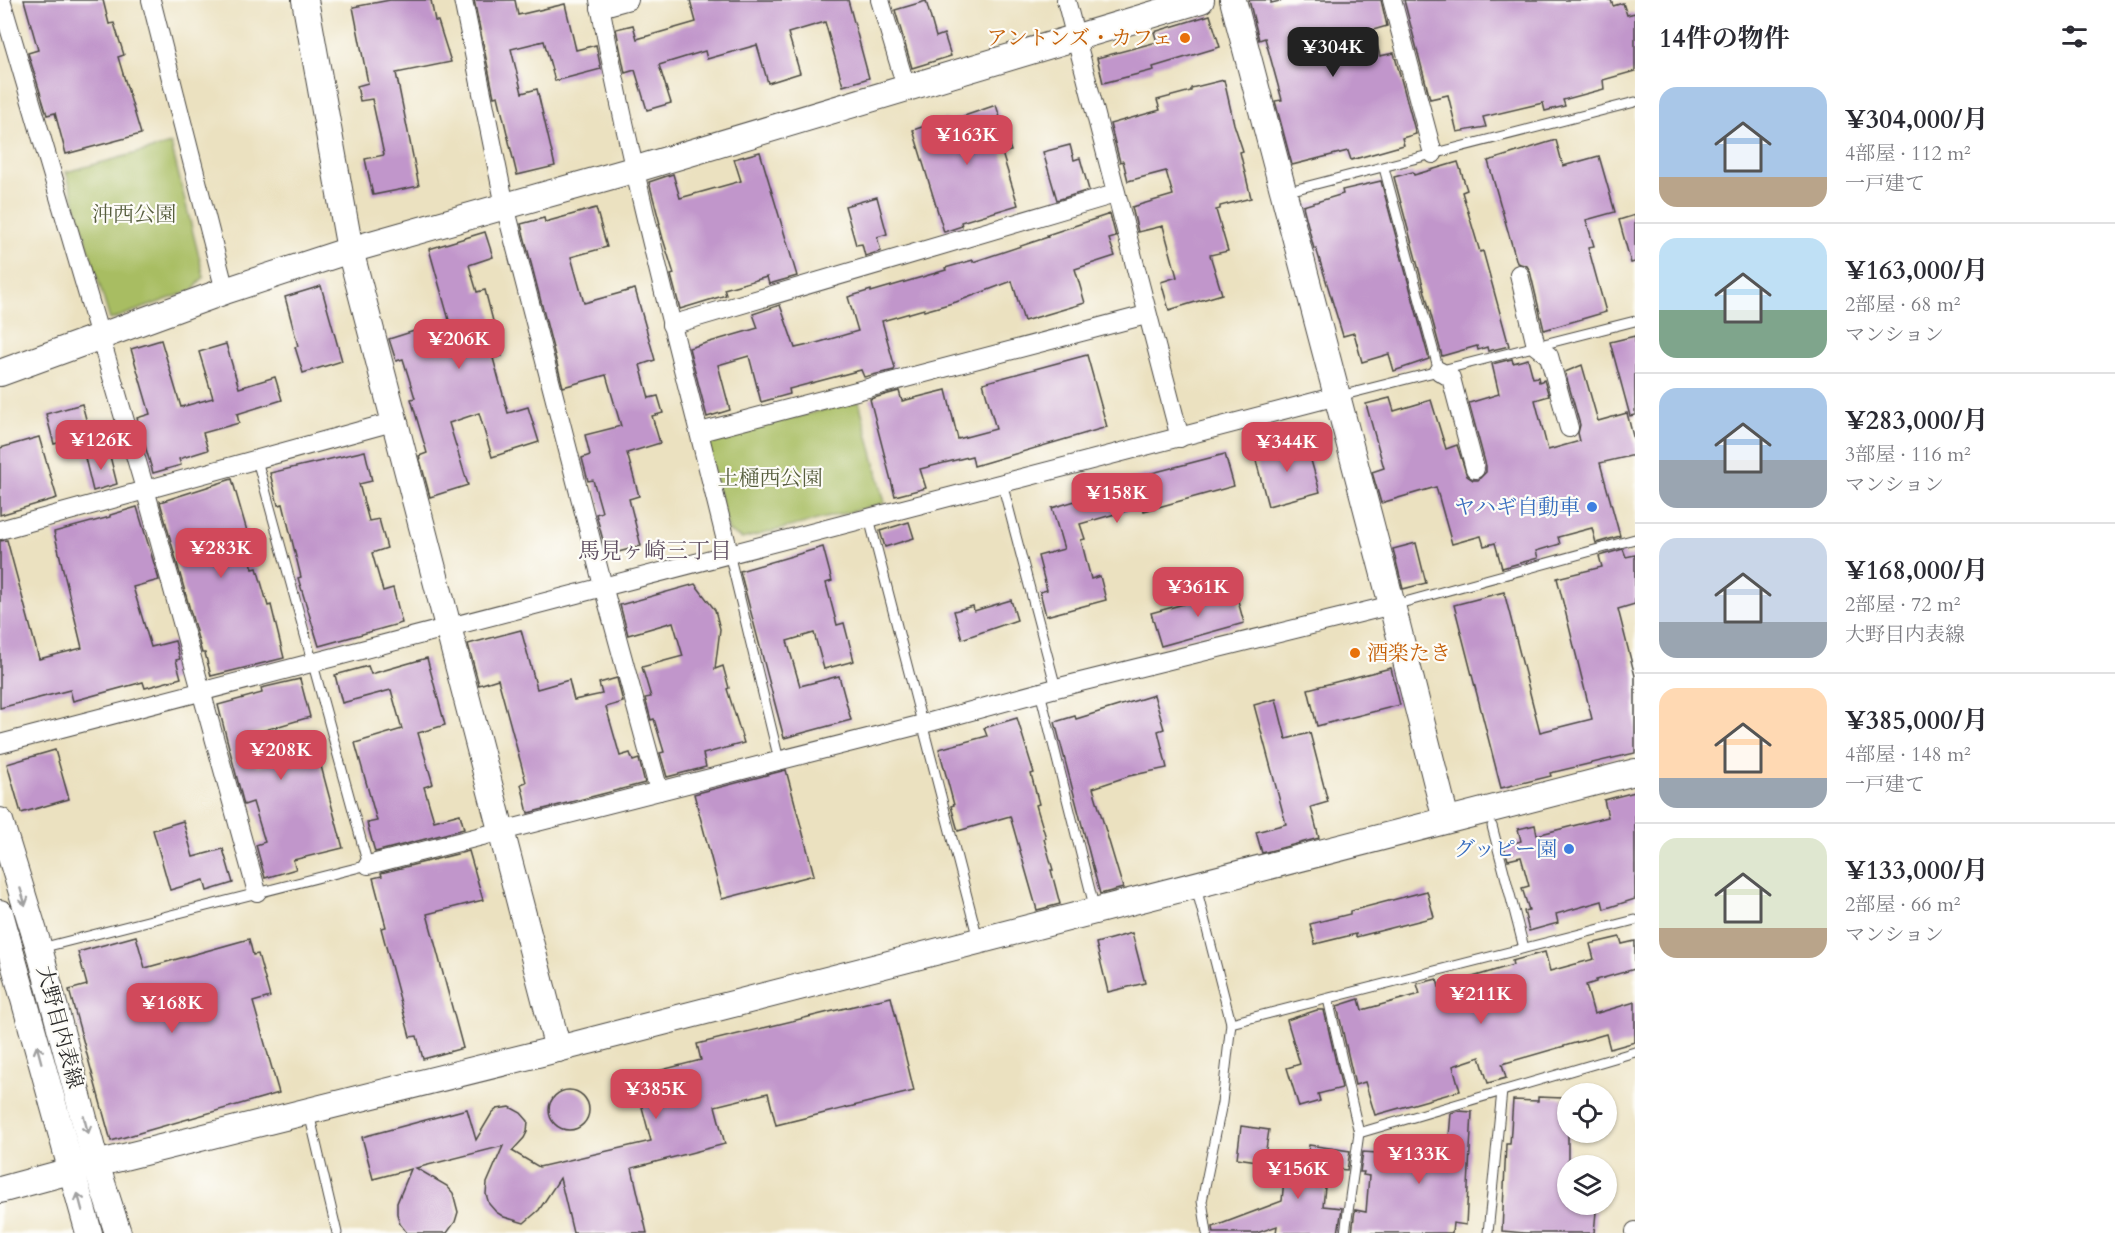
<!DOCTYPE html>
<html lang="ja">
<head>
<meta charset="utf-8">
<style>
	:root { --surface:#fff; --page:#f2f2f3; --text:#2b2b33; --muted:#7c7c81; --line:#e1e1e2; --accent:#d1495b }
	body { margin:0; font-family:Cardo,"Noto Serif JP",serif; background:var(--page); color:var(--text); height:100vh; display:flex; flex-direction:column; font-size:22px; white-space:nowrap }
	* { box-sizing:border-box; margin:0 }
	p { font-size:20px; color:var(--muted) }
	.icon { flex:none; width:33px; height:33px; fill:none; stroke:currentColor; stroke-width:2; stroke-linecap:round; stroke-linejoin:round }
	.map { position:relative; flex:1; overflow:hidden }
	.side { display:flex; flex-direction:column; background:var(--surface); width:480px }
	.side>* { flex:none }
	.tools { position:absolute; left:1557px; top:1083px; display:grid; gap:12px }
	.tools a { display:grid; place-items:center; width:60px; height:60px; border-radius:50%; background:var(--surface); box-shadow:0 2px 4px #0004; font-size:30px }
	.price { position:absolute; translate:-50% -51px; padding:0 14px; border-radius:12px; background:var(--accent); color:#fff; font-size:20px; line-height:39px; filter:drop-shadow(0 2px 3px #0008) }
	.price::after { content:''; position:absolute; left:50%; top:36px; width:18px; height:14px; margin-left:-9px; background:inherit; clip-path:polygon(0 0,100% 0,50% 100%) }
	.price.active { background:#222; color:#fff }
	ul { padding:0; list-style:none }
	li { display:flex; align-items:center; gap:18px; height:150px; padding:0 24px }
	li+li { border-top:2px solid var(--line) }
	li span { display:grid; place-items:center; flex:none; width:168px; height:120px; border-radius:18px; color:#555 }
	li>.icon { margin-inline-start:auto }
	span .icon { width:72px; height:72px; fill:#fffc; stroke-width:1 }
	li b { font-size:26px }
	h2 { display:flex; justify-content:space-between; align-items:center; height:72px; padding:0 24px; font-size:26px }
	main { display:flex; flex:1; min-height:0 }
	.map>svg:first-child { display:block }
	.green { fill:#a8bd62; stroke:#6a7446; stroke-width:1.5 }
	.building { fill:#c196cb }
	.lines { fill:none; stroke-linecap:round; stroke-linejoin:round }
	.lane-casing { stroke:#484641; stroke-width:11 }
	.street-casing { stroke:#484641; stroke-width:20 }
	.secondary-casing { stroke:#484641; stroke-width:28 }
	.lane { stroke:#fff; stroke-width:9 }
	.street { stroke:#fff; stroke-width:18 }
	.secondary { stroke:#fff; stroke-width:26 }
	.oneway { stroke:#a0a0a0 }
	.food-dot { fill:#e8710a; stroke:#fdfcf7; stroke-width:2 }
	.shop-dot { fill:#3f7fe0; stroke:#fdfcf7; stroke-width:2 }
	.labels { text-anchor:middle; stroke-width:4.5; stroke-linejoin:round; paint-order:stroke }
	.food-label { font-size:21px; fill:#c56008; stroke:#fdfcf7; text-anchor:end }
	.park-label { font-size:21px; fill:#575e3e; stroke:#fdfcf7 }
	.shop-label { font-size:21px; fill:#366cbe; stroke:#fdfcf7; text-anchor:end }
	.street-label { font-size:21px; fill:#2b2b2b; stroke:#fdfcf7 }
	.neighbourhood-label { font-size:22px; fill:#605063; stroke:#fdfcf7 }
</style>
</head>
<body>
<main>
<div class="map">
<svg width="1635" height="1233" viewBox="0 0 1635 1233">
	<rect width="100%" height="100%" fill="#fdfcf7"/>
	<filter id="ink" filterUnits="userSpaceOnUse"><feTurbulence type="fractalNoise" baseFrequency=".0167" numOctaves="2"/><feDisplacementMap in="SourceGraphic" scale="12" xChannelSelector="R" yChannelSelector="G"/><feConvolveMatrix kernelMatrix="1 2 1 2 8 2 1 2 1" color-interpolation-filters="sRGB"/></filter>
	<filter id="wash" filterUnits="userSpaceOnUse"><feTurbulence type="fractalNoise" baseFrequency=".008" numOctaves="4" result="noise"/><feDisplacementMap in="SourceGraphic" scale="24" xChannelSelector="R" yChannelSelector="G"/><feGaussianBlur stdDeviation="1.35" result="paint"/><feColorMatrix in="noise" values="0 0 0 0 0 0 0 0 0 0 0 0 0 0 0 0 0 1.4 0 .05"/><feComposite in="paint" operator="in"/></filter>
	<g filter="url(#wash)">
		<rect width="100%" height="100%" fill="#ebe1c0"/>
		<g class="green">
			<polygon points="171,144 204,277 193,290 110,320 66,172"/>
			<polygon points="859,401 885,503 742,539 729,532 705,440"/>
		</g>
		<g id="blocks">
			<g class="building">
				<polygon points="24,0 103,0 109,24 114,23 124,55 118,57 141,134 66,154 55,113 47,115 28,53 38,50"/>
				<polygon points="390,0 431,0 435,21 438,21 451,62 396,73 419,186 373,195 365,159 384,155 372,99 360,101 357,86 368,83 353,7"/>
				<polygon points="474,0 515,0 518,15 565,4 576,50 596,45 601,69 555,81 544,41 511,49 522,93 537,89 555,166 517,175 498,96 494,97"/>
				<polygon points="690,0 848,0 869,78 843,86 825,22 788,33 800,73 768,83 757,45 707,59 705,51 659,65 671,103 647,110 635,70 625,73 616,29 633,25 637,39 696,22"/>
				<polygon points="1249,0 1271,0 1271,3 1284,0 1381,0 1387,26 1373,30 1380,56 1394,53 1416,134 1402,138 1404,145 1351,160 1348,151 1292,165 1275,101 1282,100 1265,38 1259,40"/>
				<polygon points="1404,0 1611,0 1613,6 1623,3 1627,15 1635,13 1635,71 1603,80 1604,89 1563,100 1565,106 1545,111 1543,103 1483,117 1486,127 1457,132 1448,95 1430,99"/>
				<polygon points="926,1 936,37 944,34 951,56 912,68 895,10"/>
				<polygon points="1210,15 1220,47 1153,67 1154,70 1103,83 1097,58 1157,42 1154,32"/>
				<polygon points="1224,80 1234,124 1243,151 1240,152 1251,198 1220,206 1220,209 1216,210 1228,251 1210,255 1222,294 1169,310 1161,282 1177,277 1163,226 1138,232 1132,207 1173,195 1166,171 1128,181 1123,161 1120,162 1110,124 1160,110 1157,100 1191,91 1191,88"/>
				<polygon points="996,105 1011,151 1002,153 1018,205 961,222 962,226 944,232 913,130 946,119 947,122"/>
				<polygon points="1556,140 1563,166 1599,156 1615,212 1586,220 1594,246 1588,247 1606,312 1544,330 1530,271 1527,266 1517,263 1488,161"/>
				<polygon points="1070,145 1074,160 1080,158 1089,190 1057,200 1043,152"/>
				<polygon points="760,152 797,276 769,284 767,277 724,289 726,295 680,309 671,275 674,274 663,239 659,224 660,224 649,182 673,174 680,198 741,181 734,159"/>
				<polygon points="1458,162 1467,190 1462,192 1480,252 1483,251 1509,346 1488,351 1487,347 1478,350 1477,346 1442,356 1394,177 1413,172 1414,175"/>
				<polygon points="1381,181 1429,359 1394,371 1389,354 1362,362 1354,333 1343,336 1316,248 1314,249 1303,206 1343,194 1342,190"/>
				<polygon points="877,197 887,234 877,237 881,251 865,256 862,244 856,245 845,206"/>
				<polygon points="596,208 607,247 571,257 584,303 635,289 655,360 640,365 649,398 658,396 663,413 652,416 660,443 627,453 639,496 629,499 641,546 607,555 596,514 602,512 593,480 588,481 582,458 590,455 585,435 621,426 606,375 563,387 521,224 544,218 545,222"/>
				<polygon points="1110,214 1116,237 1109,239 1115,256 1075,269 1085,303 1024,321 1012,281 956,302 924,311 924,309 882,321 895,368 894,370 864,377 861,370 789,389 790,394 761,402 749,356 718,365 730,410 707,417 689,348 758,328 753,314 780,305 795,348 813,344 858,331 848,297 871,290 871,292 946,270 945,268 973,260 973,262 1048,237 1047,235"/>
				<polygon points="1635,215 1635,262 1631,263 1619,220"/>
				<polygon points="485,232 493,257 469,265 477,292 485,290 502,356 493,358 508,413 528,407 539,442 492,457 479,413 449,423 468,485 430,497 419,456 427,453 411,399 415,398 403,359 396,361 389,339 449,320 429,249"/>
				<polygon points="321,286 342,361 303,373 295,347 298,346 285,297"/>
				<polygon points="1635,336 1635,415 1630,416 1610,342"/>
				<polygon points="161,340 181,407 213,398 199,352 226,344 239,388 275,377 282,400 237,414 239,423 203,433 208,450 179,459 181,465 153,473 137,418 150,414 131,349"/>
				<polygon points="1087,355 1107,427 974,466 972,456 920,469 926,488 895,496 870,399 899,391 902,401 946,390 958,439 996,429 983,383"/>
				<polygon points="1512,359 1513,363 1528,359 1533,378 1538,377 1539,382 1544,380 1549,396 1535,400 1548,450 1580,441 1578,433 1580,425 1565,372 1582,365 1598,421 1627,413 1635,444 1635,455 1600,463 1620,536 1596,543 1592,528 1558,537 1560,544 1536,551 1538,558 1502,568 1495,543 1484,546 1481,536 1452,544 1436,487 1381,503 1372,472 1384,468 1366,404 1390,398 1394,411 1431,400 1446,449 1457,445 1467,476 1473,480 1478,480 1486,472 1486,466 1469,403 1499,394 1492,364"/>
				<polygon points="82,404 90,434 54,444 46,414"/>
				<polygon points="39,437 57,498 0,515 0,448"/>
				<polygon points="1305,439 1320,492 1268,506 1254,453"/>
				<polygon points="365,451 372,481 359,484 369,521 379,519 387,548 372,553 383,591 393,588 402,623 319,646 298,578 301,577 283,504 278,505 270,473"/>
				<polygon points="109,452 117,484 93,491 85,458"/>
				<polygon points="1225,454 1234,486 1144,511 1143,506 1080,524 1085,539 1081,540 1091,579 1100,576 1106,600 1046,616 1040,592 1047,590 1038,556 1064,549 1052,508 1085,498 1083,491"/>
				<polygon points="232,479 247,531 243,533 253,569 257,568 268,606 271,605 284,658 211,676 205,653 202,653 160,502"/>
				<polygon points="137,507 159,580 133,587 151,647 175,641 180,659 176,660 181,678 145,688 143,682 73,701 70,690 0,708 0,541 7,540 39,659 82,648 54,532 110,517 110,515"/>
				<polygon points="909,522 914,538 885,547 880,531"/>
				<polygon points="1416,543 1426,583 1403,589 1393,549"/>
				<polygon points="823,547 832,581 826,583 837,625 844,623 854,661 824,669 814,633 787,641 800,686 839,676 851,720 784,738 740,571"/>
				<polygon points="1623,549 1626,557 1635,555 1635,604 1618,609 1635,676 1635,753 1550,773 1551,776 1501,788 1454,605 1504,592 1540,732 1592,719 1557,578 1602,567 1599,556"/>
				<polygon points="695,584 715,610 720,629 715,669 723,666 729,688 727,689 744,743 703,754 706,767 667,777 660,753 664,752 654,719 651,720 645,698 651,697 642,667 683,656 673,622 628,635 620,605"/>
				<polygon points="1235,590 1244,623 1161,646 1151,613"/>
				<polygon points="1011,600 1017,620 962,639 954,611 973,606 974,611"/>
				<polygon points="521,630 537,689 569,680 574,700 602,694 599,683 617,678 623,702 606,707 620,756 630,753 633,761 639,759 645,783 528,813 521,784 526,782 498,679 479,685 468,644"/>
				<polygon points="427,658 445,725 418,733 433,784 424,787 434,821 460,814 464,829 375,852 367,823 377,821 355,743 402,729 391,690 342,703 335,675 368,666 371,674"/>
				<polygon points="1391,668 1400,705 1317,726 1308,689"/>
				<polygon points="300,679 310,717 248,735 257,767 317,751 343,848 293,860 296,869 265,878 256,845 265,842 253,802 244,805 218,705 262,693 261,688"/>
				<polygon points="1154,695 1164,729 1158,731 1167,768 1129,776 1093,788 1123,888 1100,894 1055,722 1075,716 1076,719"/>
				<polygon points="1276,699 1286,739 1310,733 1328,802 1311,807 1319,838 1262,853 1256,832 1286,824 1254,705"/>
				<polygon points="1017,718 1034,773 1031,774 1039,804 1036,805 1046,838 1044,839 1053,870 1051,870 1060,904 1037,910 1010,816 958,831 951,806 954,805 939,749 987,736 984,728"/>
				<polygon points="55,750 69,799 21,813 7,764"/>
				<polygon points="786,770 814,875 722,899 694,794"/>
				<polygon points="1635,792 1635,899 1604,909 1602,901 1556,914 1558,923 1529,931 1524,911 1529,910 1522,888 1529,886 1521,857 1508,860 1504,846 1521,841 1518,829 1535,825 1537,835 1608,817 1604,800"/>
				<polygon points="183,821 193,857 223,849 233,883 207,891 204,880 170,890 153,830"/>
				<polygon points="469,851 483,900 427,914 463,1048 423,1059 417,1036 410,1037 381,928 386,927 373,878 382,876 381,873"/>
				<polygon points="1427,891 1434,917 1356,937 1356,934 1315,944 1310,924 1350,914 1350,911"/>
				<polygon points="1132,933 1145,983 1108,992 1096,943"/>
				<polygon points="136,936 145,968 249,939 253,955 258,954 270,997 253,1002 279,1093 111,1141 69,990 87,985 78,952"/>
				<polygon points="1620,937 1622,944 1635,941 1635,969 1596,980 1596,982 1586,985 1594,1014 1635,1002 1635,1042 1610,1049 1606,1034 1502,1064 1506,1078 1488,1083 1480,1057 1453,1066 1460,1091 1375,1115 1365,1082 1355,1085 1337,1006 1359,999 1362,1010 1420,994 1417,984 1437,979 1439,987 1513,965 1512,961 1545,952 1550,971 1594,959 1590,944"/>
				<polygon points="891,997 914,1091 776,1125 768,1093 715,1106 725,1144 632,1168 647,1233 573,1233 560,1178 539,1210 524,1223 504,1217 496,1212 489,1204 486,1194 487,1183 503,1146 416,1168 447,1186 453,1193 458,1212 455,1222 447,1233 407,1233 400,1224 397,1214 397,1203 411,1169 373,1179 362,1137 467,1109 476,1140 492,1113 497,1109 510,1107 521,1113 528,1121 527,1132 524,1138 512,1151 539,1167 651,1141 634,1077 701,1060 697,1044"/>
				<polygon points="1317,1010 1324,1010 1342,1088 1318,1094 1320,1101 1299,1107 1287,1068 1300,1064 1287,1020"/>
				<circle cx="569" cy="1110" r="20"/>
				<polygon points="1538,1097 1563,1098 1562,1116 1568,1116 1568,1204 1593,1204 1592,1211 1596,1212 1594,1233 1525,1233 1502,1231 1506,1144 1510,1144 1513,1100 1538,1101"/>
				<polygon points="1458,1111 1472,1112 1466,1225 1453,1223 1452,1233 1352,1233 1355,1210 1366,1212 1369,1176 1363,1175 1364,1172 1360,1172 1363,1152 1406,1155 1407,1141 1443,1144 1443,1136 1449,1137 1451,1113"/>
				<polygon points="1241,1126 1269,1130 1264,1162 1237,1158"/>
				<polygon points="1309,1145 1350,1151 1347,1170 1327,1168 1323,1206 1342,1208 1338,1233 1276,1233 1277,1226 1257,1233 1214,1233 1213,1227 1282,1201 1285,1167 1306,1170"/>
			</g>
		</g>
	</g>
	<g filter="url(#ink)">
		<use href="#blocks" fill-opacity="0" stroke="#484641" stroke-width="1.5"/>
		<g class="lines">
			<defs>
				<g id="lane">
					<polyline points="1384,168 1439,371"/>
					<polyline points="1285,192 1635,102"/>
					<polyline points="1340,396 1635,321"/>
					<polyline points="1002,483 1056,688"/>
					<polyline points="869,518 978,939"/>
					<polyline points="729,553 779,760"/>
					<polyline points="1394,605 1635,539"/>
					<polyline points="1040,692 1095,910"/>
					<polyline points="1492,826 1524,948"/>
					<polyline points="1196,887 1231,1023 1222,1103 1202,1201 1207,1233"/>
					<polyline points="41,948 368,865 257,460"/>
					<polyline points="1328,999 1359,1133 1345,1233"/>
					<polyline points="1231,1023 1635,920"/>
					<polyline points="309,1113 337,1233"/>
					<polyline points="1359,1133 1635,1052"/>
					<polyline points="1488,1233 1502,1091"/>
				</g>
				<g id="street">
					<polyline points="1,0 145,489 257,892"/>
					<polyline points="151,0 225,291"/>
					<polyline points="463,0 505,206 603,586 659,791"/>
					<path d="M599 0C634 187 684 369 729 553"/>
					<polyline points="880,0 906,87"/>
					<polyline points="1066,0 1180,438"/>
					<polyline points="1392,0 1433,154"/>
					<polyline points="600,8 629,0"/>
					<polyline points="1519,274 1536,346 1549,356 1569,428"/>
					<polyline points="671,325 1115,194"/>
					<polyline points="1439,371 1451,378 1475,469"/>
					<polyline points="700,432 1146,315"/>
					<polyline points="0,530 396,421"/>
					<polyline points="0,744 1337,396"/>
					<polyline points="368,865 923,724 1056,688 1392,605"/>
					<polyline points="1635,1233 1635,1231"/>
				</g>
				<g id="secondary">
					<polyline points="305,0 350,250 558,1049"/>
					<polyline points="1233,0 1392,605 1446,820"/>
					<polyline points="0,373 225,291 350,250 633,170 1201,0"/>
					<polyline points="0,821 39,948 96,1164 118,1233"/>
					<polyline points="0,913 89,1233"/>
					<polyline points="0,1190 96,1164 558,1049 1635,772"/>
				</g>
			</defs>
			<use href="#lane" class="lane-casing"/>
			<use href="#street" class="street-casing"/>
			<use href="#secondary" class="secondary-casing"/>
			<use href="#lane" class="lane"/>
			<use href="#street" class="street"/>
			<use href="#secondary" class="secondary"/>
		</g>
		<defs><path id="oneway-shaft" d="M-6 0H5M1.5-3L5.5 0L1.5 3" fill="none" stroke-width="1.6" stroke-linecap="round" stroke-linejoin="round" transform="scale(1.5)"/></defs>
		<g class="oneway">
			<use href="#oneway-shaft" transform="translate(23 897) rotate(73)"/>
			<use href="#oneway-shaft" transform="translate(39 1054) rotate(-105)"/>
			<use href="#oneway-shaft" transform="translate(86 1125) rotate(75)"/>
			<use href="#oneway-shaft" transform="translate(80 1202) rotate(-105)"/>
		</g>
	</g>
	<g class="food-dot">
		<circle cx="1185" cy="38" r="6"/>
		<circle cx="1355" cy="653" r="6"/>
	</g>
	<g class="shop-dot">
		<circle cx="1592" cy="507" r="6"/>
		<circle cx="1569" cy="849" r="6"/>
	</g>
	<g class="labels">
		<g class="food-label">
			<text x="1173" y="45">アントンズ・カフェ</text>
			<text x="1367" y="660" text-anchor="start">酒楽たき</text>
		</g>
		<g class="park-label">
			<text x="134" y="221">沖西公園</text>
			<text x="770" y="485">土樋西公園</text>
		</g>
		<g class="shop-label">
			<text x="1580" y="514">ヤハギ自動車</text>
			<text x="1557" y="856">グッピー園</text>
		</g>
		<g class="street-label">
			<text transform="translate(60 1027) rotate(75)" y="7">大野目内表線</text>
		</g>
		<g class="neighbourhood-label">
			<text x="655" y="558">馬見ヶ崎三丁目</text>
		</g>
	</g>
</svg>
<div class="tools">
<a><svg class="icon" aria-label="locate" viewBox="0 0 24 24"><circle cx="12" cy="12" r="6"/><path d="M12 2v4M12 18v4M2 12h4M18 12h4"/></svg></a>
<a><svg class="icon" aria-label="layers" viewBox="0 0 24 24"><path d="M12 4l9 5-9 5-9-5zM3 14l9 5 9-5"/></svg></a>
</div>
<b class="price active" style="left:1333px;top:78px">¥304K</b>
<b class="price" style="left:967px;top:166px">¥163K</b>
<b class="price" style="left:459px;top:370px">¥206K</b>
<b class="price" style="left:101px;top:471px">¥126K</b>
<b class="price" style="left:1287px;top:473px">¥344K</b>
<b class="price" style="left:1117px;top:524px">¥158K</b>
<b class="price" style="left:221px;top:579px">¥283K</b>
<b class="price" style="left:1198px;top:618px">¥361K</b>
<b class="price" style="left:281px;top:781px">¥208K</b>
<b class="price" style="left:1481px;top:1025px">¥211K</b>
<b class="price" style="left:172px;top:1034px">¥168K</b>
<b class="price" style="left:656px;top:1120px">¥385K</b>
<b class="price" style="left:1419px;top:1185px">¥133K</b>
<b class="price" style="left:1298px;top:1200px">¥156K</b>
</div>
<section class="side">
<h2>14件の物件<svg class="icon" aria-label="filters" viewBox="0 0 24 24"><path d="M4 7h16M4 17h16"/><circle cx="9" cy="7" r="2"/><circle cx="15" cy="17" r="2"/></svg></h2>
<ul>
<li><span style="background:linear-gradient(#a9c7e8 75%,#b9a48a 0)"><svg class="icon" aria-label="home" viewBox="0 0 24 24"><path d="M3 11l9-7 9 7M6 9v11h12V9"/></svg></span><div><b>¥304,000/月</b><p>4部屋 · 112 m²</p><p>一戸建て</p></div></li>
<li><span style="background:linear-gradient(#bfe0f5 60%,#7fa58c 0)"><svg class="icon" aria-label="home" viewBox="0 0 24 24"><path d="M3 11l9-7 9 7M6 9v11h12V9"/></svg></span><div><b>¥163,000/月</b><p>2部屋 · 68 m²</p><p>マンション</p></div></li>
<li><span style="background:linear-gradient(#a9c7e8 60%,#9aa5b1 0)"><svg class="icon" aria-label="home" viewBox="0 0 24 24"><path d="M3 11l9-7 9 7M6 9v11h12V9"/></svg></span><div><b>¥283,000/月</b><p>3部屋 · 116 m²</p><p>マンション</p></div></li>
<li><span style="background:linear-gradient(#c9d6e8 70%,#9aa5b1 0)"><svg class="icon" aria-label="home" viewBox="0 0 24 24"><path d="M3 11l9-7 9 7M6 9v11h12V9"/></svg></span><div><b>¥168,000/月</b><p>2部屋 · 72 m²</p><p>大野目内表線</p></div></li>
<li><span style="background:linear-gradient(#ffd9b3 75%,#9aa5b1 0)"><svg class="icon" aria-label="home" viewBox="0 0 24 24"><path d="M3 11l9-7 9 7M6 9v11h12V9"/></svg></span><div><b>¥385,000/月</b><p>4部屋 · 148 m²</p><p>一戸建て</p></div></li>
<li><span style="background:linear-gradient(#dfe7d0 75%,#b9a48a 0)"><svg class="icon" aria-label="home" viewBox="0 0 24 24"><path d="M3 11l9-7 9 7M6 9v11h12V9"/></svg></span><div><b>¥133,000/月</b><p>2部屋 · 66 m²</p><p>マンション</p></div></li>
</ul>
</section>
</main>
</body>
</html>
